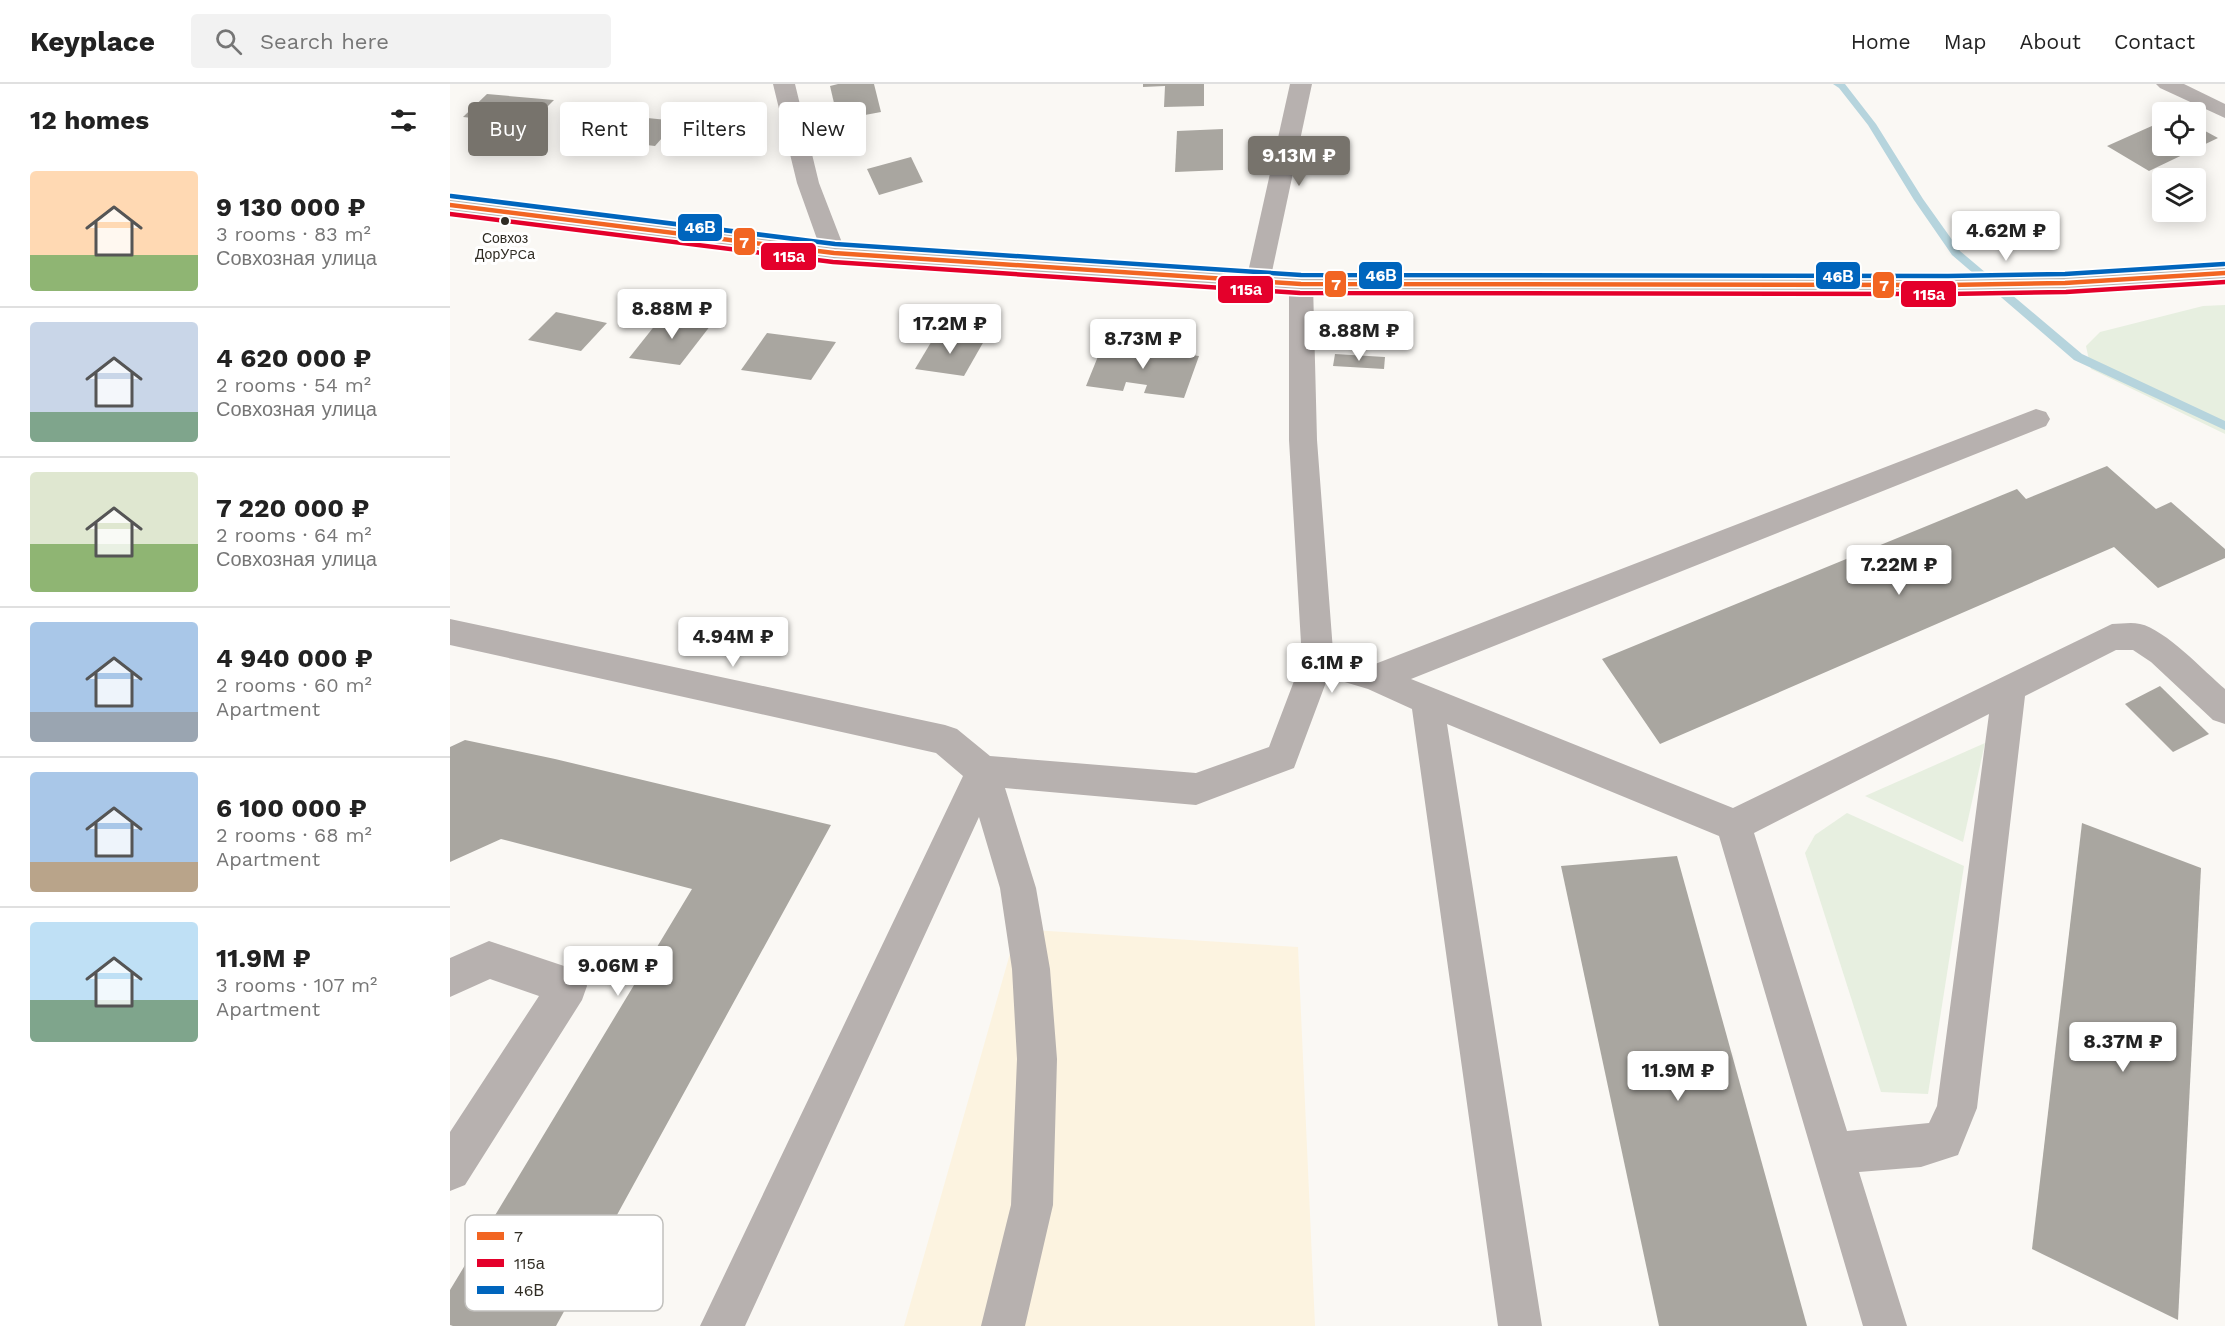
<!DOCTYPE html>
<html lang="en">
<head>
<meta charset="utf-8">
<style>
	:root { --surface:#fff; --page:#f2f2f2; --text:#222; --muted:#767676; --line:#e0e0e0; --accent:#77736c }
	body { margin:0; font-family:"Work Sans",sans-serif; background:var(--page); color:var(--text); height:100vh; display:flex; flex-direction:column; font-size:22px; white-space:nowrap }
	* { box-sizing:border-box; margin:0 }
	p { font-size:20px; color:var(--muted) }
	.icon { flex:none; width:33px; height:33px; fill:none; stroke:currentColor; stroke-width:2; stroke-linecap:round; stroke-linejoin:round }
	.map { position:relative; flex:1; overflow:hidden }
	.details { display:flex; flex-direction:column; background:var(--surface); width:450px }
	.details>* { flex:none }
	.top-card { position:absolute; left:18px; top:18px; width:570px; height:54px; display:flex; gap:12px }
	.tools { position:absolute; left:1702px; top:18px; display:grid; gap:12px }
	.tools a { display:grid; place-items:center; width:54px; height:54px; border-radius:6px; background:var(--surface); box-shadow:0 3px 15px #0003; font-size:30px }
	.price { position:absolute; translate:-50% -51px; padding:0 14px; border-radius:6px; background:#fff; color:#222; font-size:20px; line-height:39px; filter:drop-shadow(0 2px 3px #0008) }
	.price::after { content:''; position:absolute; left:50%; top:36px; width:18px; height:14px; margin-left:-9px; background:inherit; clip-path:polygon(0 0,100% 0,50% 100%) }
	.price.on { background:var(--accent); color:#fff }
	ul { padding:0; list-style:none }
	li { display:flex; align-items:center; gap:18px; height:150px; padding:0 30px }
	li+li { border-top:2px solid var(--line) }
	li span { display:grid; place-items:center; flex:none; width:168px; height:120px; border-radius:6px; color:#555 }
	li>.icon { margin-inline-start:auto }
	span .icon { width:72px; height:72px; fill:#fffc; stroke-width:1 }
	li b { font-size:26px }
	h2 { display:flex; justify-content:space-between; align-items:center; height:72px; padding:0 30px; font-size:26px }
	.tag { padding:0 21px; border-radius:6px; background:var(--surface); box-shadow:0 3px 15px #0003; font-size:21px; line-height:54px }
	.tag.on { background:var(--accent); color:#fff }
	header { display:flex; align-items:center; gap:36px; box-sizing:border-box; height:84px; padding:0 30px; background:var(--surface); border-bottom:2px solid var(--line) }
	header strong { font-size:28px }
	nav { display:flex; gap:33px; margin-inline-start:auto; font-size:21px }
	.search { width:420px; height:54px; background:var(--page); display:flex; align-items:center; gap:15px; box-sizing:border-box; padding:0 21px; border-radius:6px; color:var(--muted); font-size:22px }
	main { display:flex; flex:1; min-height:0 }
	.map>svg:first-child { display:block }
	.built { fill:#fcf3e0 }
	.green { fill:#e7efe0 }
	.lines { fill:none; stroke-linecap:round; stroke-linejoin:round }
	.stream { fill:#b6d4dd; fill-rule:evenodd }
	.building { fill:#a9a6a0 }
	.minor { fill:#b7b1af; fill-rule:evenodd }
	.major { fill:#b9b4b0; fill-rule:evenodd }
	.bus-1-casing { stroke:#fff; stroke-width:8 }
	.bus-2-casing { stroke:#fff; stroke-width:8 }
	.bus-3-casing { stroke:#fff; stroke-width:8 }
	.bus-1 { stroke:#f26522; stroke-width:4.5 }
	.bus-2 { stroke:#e4002b; stroke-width:4.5 }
	.bus-3 { stroke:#0065bd; stroke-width:4.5 }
	.bus-dot { fill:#302c23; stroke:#fff; stroke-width:2 }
	.labels { text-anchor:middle; stroke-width:6; stroke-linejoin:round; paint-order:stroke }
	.far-bus-label { font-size:14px; fill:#302c23; stroke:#fff }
	.key { fill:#fff; stroke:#c1c0bd; stroke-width:1.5 }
	.key-label { font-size:16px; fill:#302c23 }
	.line-badge { stroke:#fff; stroke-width:2 }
	.badge-label { font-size:16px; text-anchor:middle; font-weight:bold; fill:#fff }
</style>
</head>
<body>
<header>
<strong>Keyplace</strong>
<div class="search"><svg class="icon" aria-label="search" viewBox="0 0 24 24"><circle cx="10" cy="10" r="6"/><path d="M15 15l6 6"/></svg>Search here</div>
<nav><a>Home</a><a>Map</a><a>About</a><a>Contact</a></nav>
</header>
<main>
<section class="details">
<h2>12 homes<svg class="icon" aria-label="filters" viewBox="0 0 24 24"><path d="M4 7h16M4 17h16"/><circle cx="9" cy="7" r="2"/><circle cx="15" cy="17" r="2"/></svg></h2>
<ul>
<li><span style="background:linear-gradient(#ffd9b3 70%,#8fb573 0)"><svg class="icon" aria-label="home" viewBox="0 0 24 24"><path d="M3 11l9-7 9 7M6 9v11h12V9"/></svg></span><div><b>9 130 000 ₽</b><p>3 rooms · 83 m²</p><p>Совхозная улица</p></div></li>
<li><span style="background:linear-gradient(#c9d6e8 75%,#7fa58c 0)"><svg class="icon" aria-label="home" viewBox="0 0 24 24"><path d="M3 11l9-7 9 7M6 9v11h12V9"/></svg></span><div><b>4 620 000 ₽</b><p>2 rooms · 54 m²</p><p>Совхозная улица</p></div></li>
<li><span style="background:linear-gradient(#dfe7d0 60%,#8fb573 0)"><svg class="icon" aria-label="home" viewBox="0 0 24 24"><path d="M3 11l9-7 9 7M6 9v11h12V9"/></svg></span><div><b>7 220 000 ₽</b><p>2 rooms · 64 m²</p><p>Совхозная улица</p></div></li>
<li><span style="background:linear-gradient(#a9c7e8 75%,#9aa5b1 0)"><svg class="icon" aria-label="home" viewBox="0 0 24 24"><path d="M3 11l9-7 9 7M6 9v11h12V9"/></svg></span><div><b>4 940 000 ₽</b><p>2 rooms · 60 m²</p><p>Apartment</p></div></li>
<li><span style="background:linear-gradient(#a9c7e8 75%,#b9a48a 0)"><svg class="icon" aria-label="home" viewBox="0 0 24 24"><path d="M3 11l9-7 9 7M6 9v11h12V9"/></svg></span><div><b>6 100 000 ₽</b><p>2 rooms · 68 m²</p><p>Apartment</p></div></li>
<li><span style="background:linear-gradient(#bfe0f5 65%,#7fa58c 0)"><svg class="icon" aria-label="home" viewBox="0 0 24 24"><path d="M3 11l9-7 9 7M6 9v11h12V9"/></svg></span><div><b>11.9M ₽</b><p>3 rooms · 107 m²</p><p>Apartment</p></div></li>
</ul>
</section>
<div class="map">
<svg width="1775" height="1242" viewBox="0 0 1775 1242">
	<rect width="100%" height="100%" fill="#faf8f4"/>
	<polygon class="built" points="567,845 848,863 865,1242 454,1242"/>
	<g class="green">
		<polygon points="1775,221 1775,350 1641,285 1636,262 1650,248 1753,222"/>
		<polygon points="1535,659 1513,758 1415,712"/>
		<polygon points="1397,729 1514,782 1478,1010 1431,1008 1355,769 1365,751"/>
	</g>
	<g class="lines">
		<polygon class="stream" points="1383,0 1395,0 1426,40 1473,115 1510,167 1632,270 1775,337 1775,346 1624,276 1502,171 1464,116 1418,41 1389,4"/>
	</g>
	<g class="building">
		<polygon points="388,0 424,0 431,28 388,36 380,2"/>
		<polygon points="693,0 754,0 754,22 714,23 715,2 693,3"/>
		<polygon points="37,10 104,16 80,40 13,33"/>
		<polygon points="158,30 227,37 205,62 136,54"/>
		<polygon points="1713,37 1713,62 1746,62 1746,42 1768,54 1699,87 1657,62"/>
		<polygon points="773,45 773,86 725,88 727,47"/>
		<polygon points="461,73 473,98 429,111 417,85"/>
		<polygon points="106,228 157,239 131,267 78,256"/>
		<polygon points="214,230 264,237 230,281 179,274"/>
		<polygon points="317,249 386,258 361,296 291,286"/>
		<polygon points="486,250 534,257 514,292 465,285"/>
		<polygon points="653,260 749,272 734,314 694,309 697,301 676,298 673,307 636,302"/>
		<polygon points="885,270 935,273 934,285 883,282"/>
		<polygon points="1657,382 1706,425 1721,418 1775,465 1775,474 1708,504 1664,463 1210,660 1152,575 1567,405 1576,415"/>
		<polygon points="1710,602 1759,650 1723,668 1675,620"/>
		<polygon points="15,656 105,675 381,741 106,1242 3,1242 0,1241 0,1206 242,805 51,755 0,778 0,663"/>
		<polygon points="1632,739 1751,784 1728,1236 1582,1165"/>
		<polygon points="1227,772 1357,1242 1209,1242 1111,782"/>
	</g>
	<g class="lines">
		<g class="minor">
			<polygon points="323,0 345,0 369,99 396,169 393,174 384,177 375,174 372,169 347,99"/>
			<polygon points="840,0 862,0 820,197 817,203 808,205 799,203 796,197"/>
			<polygon points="1706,0 1734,0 1775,20 1775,34 1710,4"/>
			<path d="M851 192 860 194 863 200 867 356 883 567 925 580 1586 325 1596 328 1600 335 1596 342 961 595 1283 724 1662 540C1671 540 1681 538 1690 540 1715 545 1755 588 1775 605V640L1763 636 1701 578 1683 566H1666L1575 612 1527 1024 1508 1071 1471 1083 1409 1088 1457 1242H1413L1269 752 997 640 1092 1242H1048L962 625 918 605 878 593 844 684 746 721 555 704 586 804 600 885 607 975 603 1121 575 1242H531L561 1121 567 975 562 885 550 804 529 733 295 1242H250L513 692 486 669 0 561V535L495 641 507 645 540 672 746 689 819 663 852 576 839 356V200L842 194ZM1539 630 1487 1022 1479 1039 1397 1047 1304 749Z"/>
			<polygon points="39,857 132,888 137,902 132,916 15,1101 0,1107 0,1048 89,912 40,895 0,913 0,874"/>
		</g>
		<polygon class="major" points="0,114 384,161 851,192 1498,193 1615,191 1775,181 1775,197 1615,207 1498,209 851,208 384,177 0,128"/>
		<defs>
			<polyline id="bus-1" points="0,121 384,169 851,200 1498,201 1615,199 1775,189"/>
			<polyline id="bus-2" points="0,130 383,178 850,209 1498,210 1616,208 1775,198"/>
			<polyline id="bus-3" points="1,112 385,160 851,191 1498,192 1615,190 1774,180"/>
		</defs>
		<use href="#bus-1" class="bus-1-casing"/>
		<use href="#bus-2" class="bus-2-casing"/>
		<use href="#bus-3" class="bus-3-casing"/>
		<use href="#bus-1" class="bus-1"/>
		<use href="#bus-2" class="bus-2"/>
		<use href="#bus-3" class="bus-3"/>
	</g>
	<circle class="bus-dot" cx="55" cy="137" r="5"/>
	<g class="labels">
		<g class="far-bus-label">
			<text x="55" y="159">Совхоз<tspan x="55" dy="16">ДорУPCа</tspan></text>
		</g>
	</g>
	<rect x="15" y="1131" width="198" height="96" rx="9" class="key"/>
	<rect x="27" y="1148" width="27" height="8" fill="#f26522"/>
	<rect x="27" y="1175" width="27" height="8" fill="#e4002b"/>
	<rect x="27" y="1202" width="27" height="8" fill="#0065bd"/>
	<g class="key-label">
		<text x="64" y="1158">7</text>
		<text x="64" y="1185">115а</text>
		<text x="64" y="1212">46В</text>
	</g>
	<g class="line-badge">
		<rect x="227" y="129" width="46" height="29" rx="6" fill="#0065bd"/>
		<rect x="283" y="143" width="23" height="29" rx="6" fill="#f26522"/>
		<rect x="310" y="158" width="57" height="29" rx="6" fill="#e4002b"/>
		<rect x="908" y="177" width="45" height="29" rx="6" fill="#0065bd"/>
		<rect x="1365" y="177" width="46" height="29" rx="6" fill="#0065bd"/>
		<rect x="874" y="186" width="23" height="28" rx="6" fill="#f26522"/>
		<rect x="1422" y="187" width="23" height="28" rx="6" fill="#f26522"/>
		<rect x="767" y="191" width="57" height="29" rx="6" fill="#e4002b"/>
		<rect x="1450" y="196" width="57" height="28" rx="6" fill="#e4002b"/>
	</g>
	<g class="badge-label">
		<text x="250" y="149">46В</text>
		<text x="294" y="164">7</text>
		<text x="339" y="178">115а</text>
		<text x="931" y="197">46В</text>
		<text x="1388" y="198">46В</text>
		<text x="886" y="206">7</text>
		<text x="1434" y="207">7</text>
		<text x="796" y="211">115а</text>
		<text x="1479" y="216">115а</text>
	</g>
</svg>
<div class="tools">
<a><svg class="icon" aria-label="locate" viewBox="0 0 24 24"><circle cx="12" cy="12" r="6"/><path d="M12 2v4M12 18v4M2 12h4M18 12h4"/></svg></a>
<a><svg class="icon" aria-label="layers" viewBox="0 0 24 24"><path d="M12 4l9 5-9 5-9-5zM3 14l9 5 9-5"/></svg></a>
</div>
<b class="price on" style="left:849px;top:103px">9.13M ₽</b>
<b class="price" style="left:1556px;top:178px">4.62M ₽</b>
<b class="price" style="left:222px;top:256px">8.88M ₽</b>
<b class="price" style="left:500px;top:271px">17.2M ₽</b>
<b class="price" style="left:909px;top:278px">8.88M ₽</b>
<b class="price" style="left:693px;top:286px">8.73M ₽</b>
<b class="price" style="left:1449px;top:512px">7.22M ₽</b>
<b class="price" style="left:283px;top:584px">4.94M ₽</b>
<b class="price" style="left:882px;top:610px">6.1M ₽</b>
<b class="price" style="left:168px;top:913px">9.06M ₽</b>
<b class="price" style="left:1673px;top:989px">8.37M ₽</b>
<b class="price" style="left:1228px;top:1018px">11.9M ₽</b>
<div class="top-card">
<a class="tag on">Buy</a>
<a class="tag">Rent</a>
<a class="tag">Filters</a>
<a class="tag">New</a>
</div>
</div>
</main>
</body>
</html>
